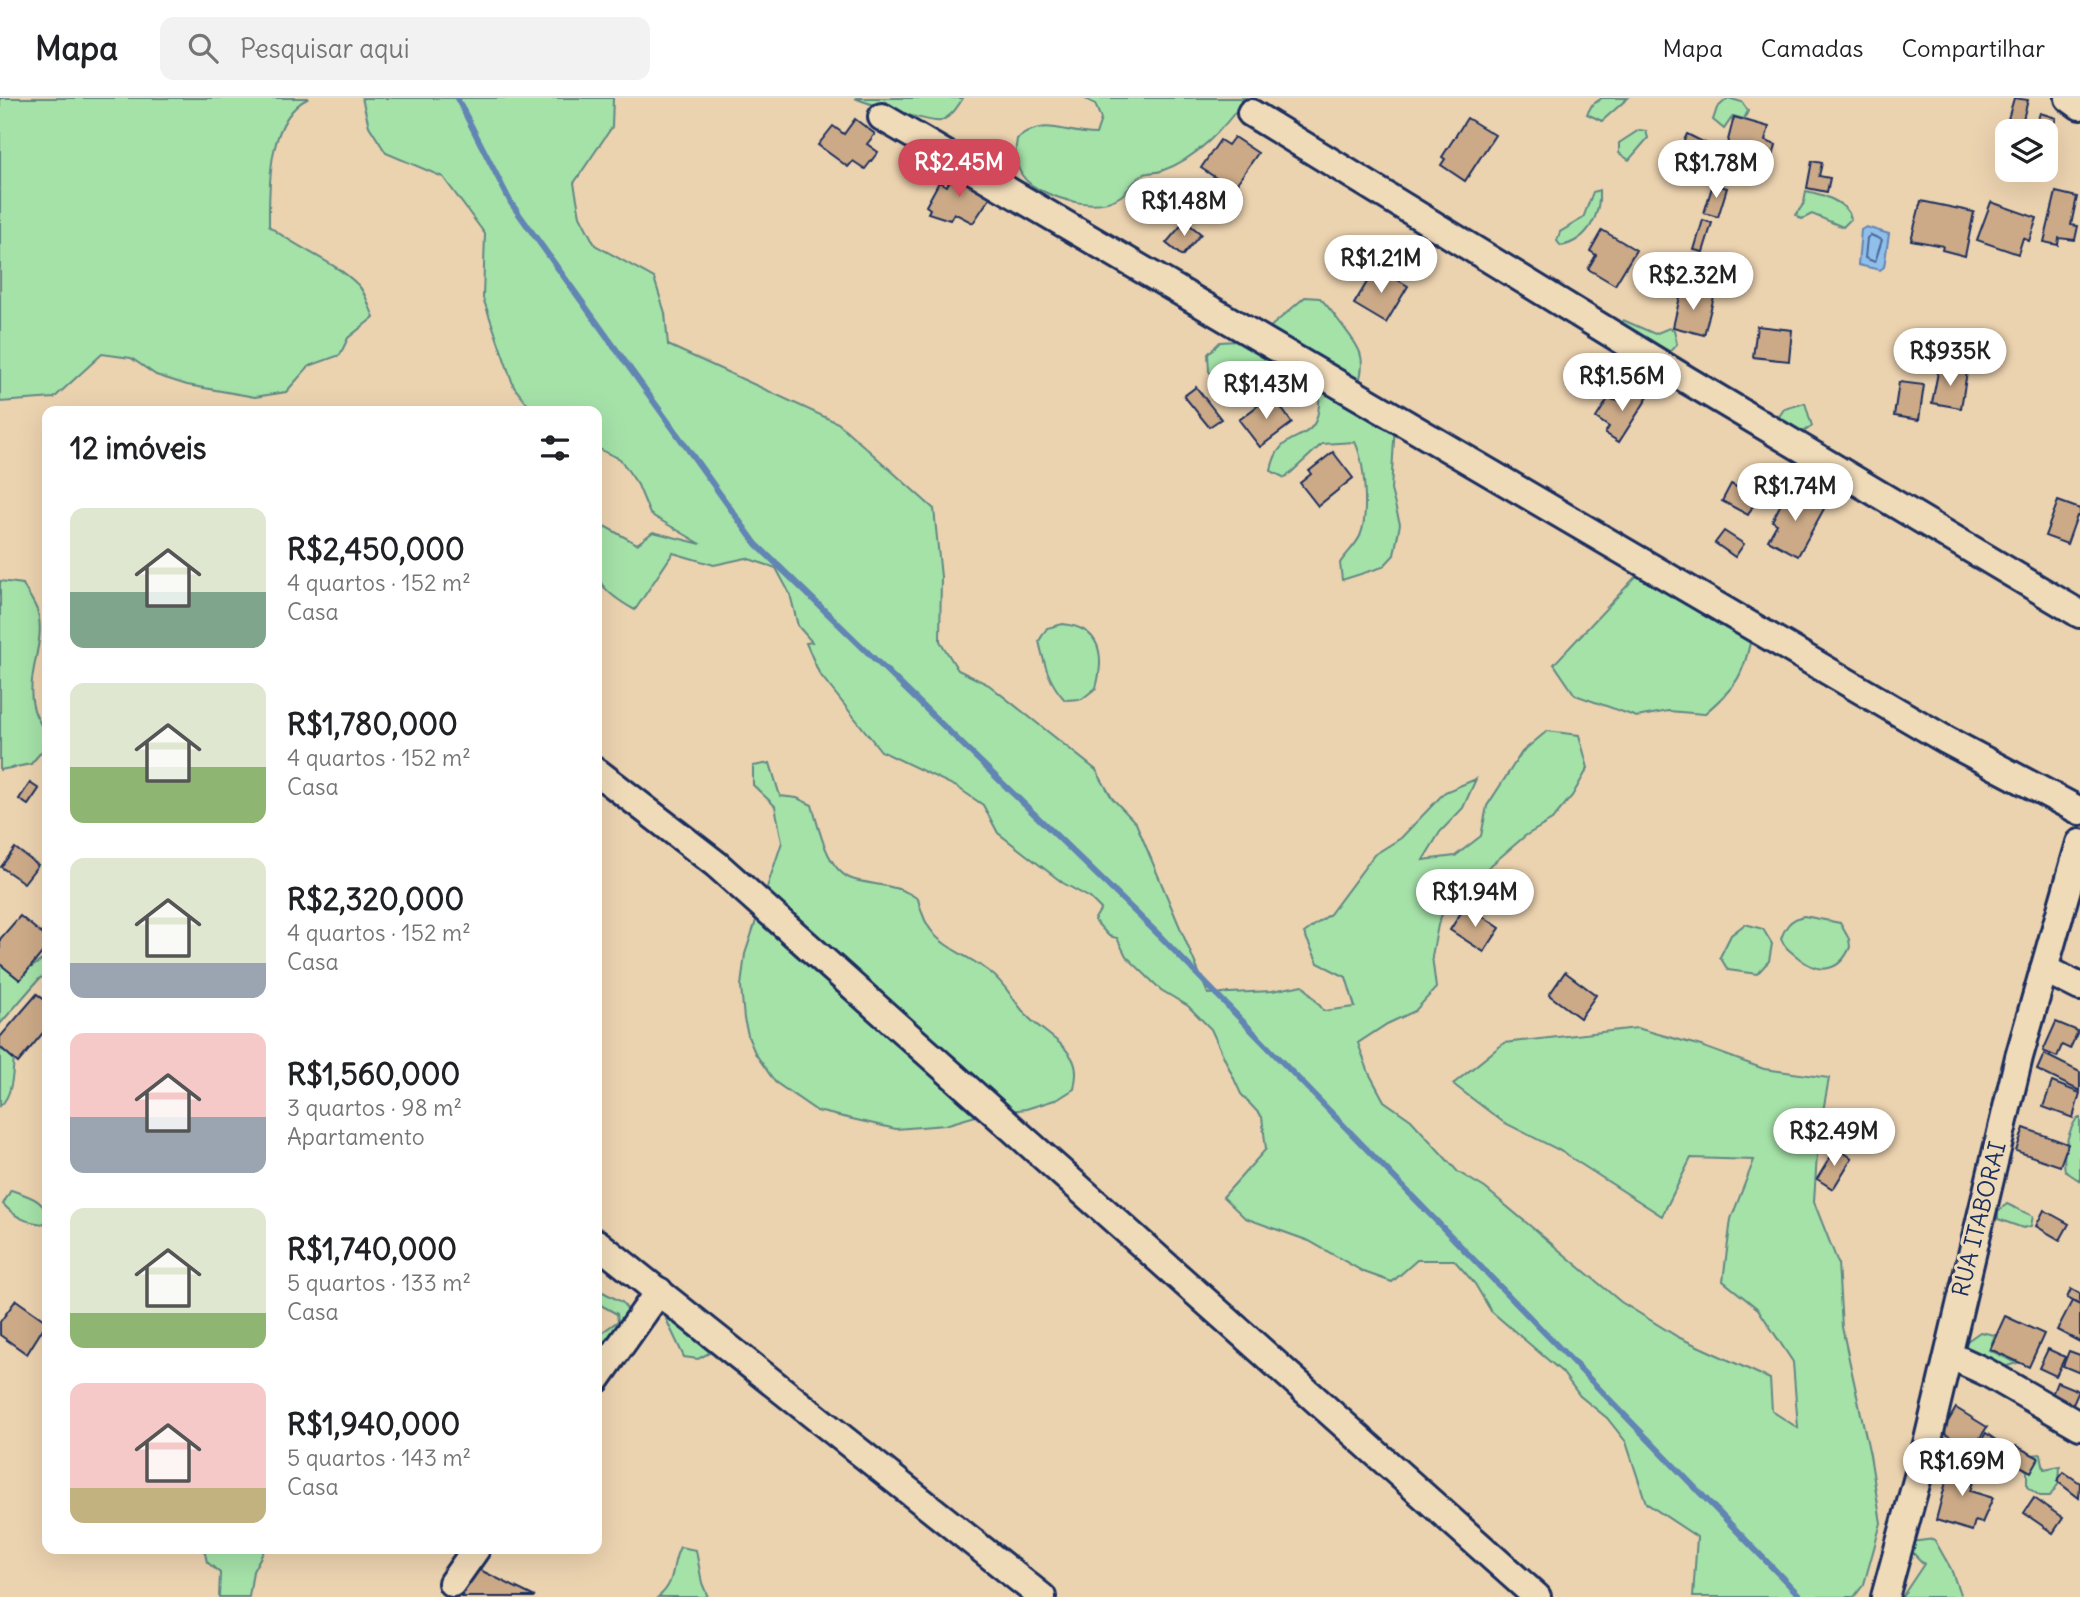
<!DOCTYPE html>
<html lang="pt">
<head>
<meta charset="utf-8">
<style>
	:root { --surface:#fff; --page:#f2f2f2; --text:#202124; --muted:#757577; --line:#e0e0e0; --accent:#d1495b }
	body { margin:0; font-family:Delius,sans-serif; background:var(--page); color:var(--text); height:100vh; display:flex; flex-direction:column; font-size:26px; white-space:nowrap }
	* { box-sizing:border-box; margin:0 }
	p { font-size:23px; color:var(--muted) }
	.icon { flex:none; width:38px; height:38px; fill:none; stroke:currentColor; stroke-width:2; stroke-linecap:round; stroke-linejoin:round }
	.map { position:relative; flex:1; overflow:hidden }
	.panel { position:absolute; left:42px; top:308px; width:560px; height:1148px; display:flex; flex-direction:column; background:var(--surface); border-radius:14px; box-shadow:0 7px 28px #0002 }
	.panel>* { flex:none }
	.fabs { position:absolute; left:1995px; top:21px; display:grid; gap:14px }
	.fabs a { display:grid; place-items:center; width:63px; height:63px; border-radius:14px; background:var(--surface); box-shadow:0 7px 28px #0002; font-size:35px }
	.price { position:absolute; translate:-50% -60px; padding:0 16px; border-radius:24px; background:#fff; color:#222; font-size:23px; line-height:46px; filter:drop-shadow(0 2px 4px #0008) }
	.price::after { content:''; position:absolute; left:50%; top:42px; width:21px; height:16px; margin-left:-10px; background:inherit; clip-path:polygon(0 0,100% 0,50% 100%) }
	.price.on { background:var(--accent); color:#fff }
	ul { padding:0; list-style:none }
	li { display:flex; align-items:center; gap:21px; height:175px; padding:0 28px }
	li span { display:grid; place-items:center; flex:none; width:196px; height:140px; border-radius:14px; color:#555 }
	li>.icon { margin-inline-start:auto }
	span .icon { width:84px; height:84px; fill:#fffc; stroke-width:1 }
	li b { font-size:30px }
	h2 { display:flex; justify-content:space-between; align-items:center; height:84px; padding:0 28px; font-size:30px }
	header { display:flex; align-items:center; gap:42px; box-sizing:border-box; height:98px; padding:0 35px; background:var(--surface); border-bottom:2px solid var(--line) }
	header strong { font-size:33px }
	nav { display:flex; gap:38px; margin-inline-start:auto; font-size:24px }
	.search { width:490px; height:63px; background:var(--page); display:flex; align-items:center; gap:18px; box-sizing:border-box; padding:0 24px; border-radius:14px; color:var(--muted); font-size:26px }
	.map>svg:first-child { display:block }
	.green { fill:#a5e2a8; stroke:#608883; stroke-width:2 }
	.water { fill:#91bfeb; stroke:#6285b3; stroke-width:2 }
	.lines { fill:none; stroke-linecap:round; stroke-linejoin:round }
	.shore { stroke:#4a6996; stroke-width:2 }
	.stream { stroke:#6285b3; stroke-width:6 }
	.building { fill:#ca8; stroke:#1b2f5e; stroke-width:2 }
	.minor-casing { stroke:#1b2f5e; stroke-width:32 }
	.minor { stroke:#f0dbb9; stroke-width:26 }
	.labels { text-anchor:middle; stroke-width:6; stroke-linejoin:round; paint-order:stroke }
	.street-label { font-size:23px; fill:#1b2f5e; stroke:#f0dbb9 }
</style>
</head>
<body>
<header>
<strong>Mapa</strong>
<div class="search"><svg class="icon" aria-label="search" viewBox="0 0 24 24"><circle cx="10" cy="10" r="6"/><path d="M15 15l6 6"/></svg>Pesquisar aqui</div>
<nav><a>Mapa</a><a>Camadas</a><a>Compartilhar</a></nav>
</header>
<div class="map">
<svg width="2080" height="1499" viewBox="0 0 2080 1499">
	<rect width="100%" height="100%" fill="#ecd3b0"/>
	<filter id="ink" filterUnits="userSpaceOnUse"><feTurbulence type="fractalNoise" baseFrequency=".0143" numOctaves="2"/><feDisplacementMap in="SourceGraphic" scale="14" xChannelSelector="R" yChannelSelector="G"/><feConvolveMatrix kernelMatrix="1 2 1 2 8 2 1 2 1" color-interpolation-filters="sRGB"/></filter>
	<g filter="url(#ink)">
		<g class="green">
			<path d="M0 0H309C267 20 269 88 269 128 296 150 332 162 356 185 365 192 369 209 374 219L348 240 340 257 309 268 286 294 255 299 187 287 156 277 131 260 102 256 54 300 0 304Z"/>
			<path d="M362 0H613L612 29 574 85 580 118 595 147 654 180 665 215 668 247 838 325 934 411 941 479 940 543 958 572 989 587 1096 672 1112 700 1136 725 1208 896 1272 893 1303 887 1324 913 1355 909 1346 879 1318 865 1304 835 1330 816 1374 757 1401 740 1445 694 1476 681 1463 710 1440 734 1423 762 1455 758 1481 738 1487 708 1522 654 1547 633 1579 637 1588 670 1572 698 1552 722 1525 738 1476 780 1449 798 1438 827 1432 858 1436 890 1415 913 1387 926 1358 945 1369 975 1384 1003 1411 1022 1458 1074 1485 1090 1621 1204 1678 1239 1770 1281 1772 1313 1798 1330 1793 1264 1758 1211 1723 1183 1731 1121 1754 1062 1691 1060 1662 1118 1559 1052 1503 1024 1453 986 1504 945 1637 930 1701 948 1764 971 1829 980 1818 1041 1814 1104 1838 1165 1842 1229 1870 1357 1881 1425 1864 1486 1854 1499H1693L1697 1439 1646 1405 1626 1344 1607 1320 1580 1298 1562 1274 1491 1213 1475 1186 1454 1162H1417L1392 1184 1364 1174 1309 1143 1245 1120 1223 1099 1266 1051 1262 1019 1241 996 1211 931 1188 908 1161 892 1126 858 1117 840 1109 838 1094 822 1101 811 1090 800 1063 785 998 735 983 707 957 689 881 653 819 575 806 545 812 544 798 528 790 496 776 470 746 460 714 467 673 455 635 512C586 485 597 474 597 424L637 446 653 434 701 446 650 416 638 387 620 361 597 350V313H533L514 289 483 200 485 136 443 79 386 55 369 28Z"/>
			<path d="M855 0H963C957 10 951 19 940 23 931 25 866 5 855 0Z"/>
			<path d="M1084 0H1246C1224 30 1197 61 1161 73 1156 75 1149 74 1145 76 1134 80 1130 92 1121 98 1097 114 1060 102 1038 91 1017 80 1013 62 1017 41 1045 18 1064 36 1096 36L1101 21 1095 6Z"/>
			<polygon points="1602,0 1628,0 1602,23 1587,16 1592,7"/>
			<polygon points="1728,0 1742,4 1748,13 1744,21 1733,18 1724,31 1713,22 1717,10"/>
			<polygon points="1639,32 1646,33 1648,40 1629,62 1619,55 1619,45"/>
			<path d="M1599 92C1601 118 1587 143 1561 148L1557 143 1560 134 1583 120 1593 94Z"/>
			<path d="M1806 93C1821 96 1848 104 1851 121L1843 129 1812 116 1802 121 1796 117 1804 105Z"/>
			<path d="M1305 199 1320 200C1329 209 1335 218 1342 227 1358 248 1367 257 1359 284L1395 326 1391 392 1400 426 1394 457 1383 469 1342 482 1340 465C1346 456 1356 447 1360 438 1369 418 1365 364 1355 344L1322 346 1285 380 1271 373C1278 332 1306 346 1316 322 1321 308 1319 291 1318 277L1280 260 1266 266 1254 277V293L1241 302 1226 299 1209 273 1208 256 1220 244 1237 243 1268 231Z"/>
			<polygon points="1623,222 1655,236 1669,230 1674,232 1677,246 1665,259 1619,229"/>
			<polygon points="1805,305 1812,328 1802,335 1776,323 1784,311"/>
			<path d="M1640 474 1752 535C1744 578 1737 588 1704 616L1668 613 1637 619 1575 597 1554 566Z"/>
			<path d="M0 483 23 486C27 495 35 505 38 515 46 547 24 579 34 612 38 625 47 632 47 647L31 666 0 672Z"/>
			<path d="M1063 526C1101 530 1105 557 1096 590L1082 601 1065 602C1049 585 1044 566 1039 543L1047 530Z"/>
			<path d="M770 665 780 698 797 700 812 707C819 730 827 775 855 782 879 788 897 786 918 801 929 850 955 848 990 874 1006 886 1015 906 1029 920 1042 933 1062 943 1072 960 1078 971 1076 980 1074 991L1058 1001 1026 1011 979 1017 945 1027 896 1031 817 1013 775 984 755 955 749 941 744 921 741 888 745 856 782 744 775 708 753 687V668Z"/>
			<path d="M1804 818 1840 825 1849 841 1850 849C1840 873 1820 877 1800 861 1792 854 1785 851 1781 841 1785 829 1790 821 1804 818Z"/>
			<polygon points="1745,826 1763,831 1772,846 1769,863 1757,876 1728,872 1720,859 1731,837"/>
			<polygon points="47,858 47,878 40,880 0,926 0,859 16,874 32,869"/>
			<path d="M0 951 14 957C13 972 13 998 0 1008Z"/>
			<path d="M2077 1020H2080V1083L2065 1073C2062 1057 2068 1033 2077 1020Z"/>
			<path d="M11 1092C27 1098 47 1101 47 1122L43 1126C25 1124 15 1119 3 1106Z"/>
			<polygon points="2007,1106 2033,1118 2031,1128 2023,1130 1998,1121 1998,1113"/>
			<polygon points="597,1191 622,1204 632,1218 597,1270 597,1238 618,1223 617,1216 597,1205"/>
			<polygon points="669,1217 713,1253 698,1261 684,1259 666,1221"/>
			<polygon points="1980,1234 1995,1237 1989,1252 2017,1265 1997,1271 1960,1248"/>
			<polygon points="2000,1346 2008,1347 2019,1358 2041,1356 2044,1371 2060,1368 2059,1385 2050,1398 2040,1398 2027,1389 2027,1373 2020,1367 1995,1359"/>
			<polygon points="1934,1441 1951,1471 1961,1499 1902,1499 1924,1466 1903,1445"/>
			<path d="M680 1449 696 1452 702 1485 708 1499H658C677 1484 670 1468 680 1449Z"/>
			<polygon points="204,1451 265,1451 253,1473 249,1499 219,1499 220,1475 207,1464"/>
		</g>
		<polygon class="water" points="1866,129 1889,136 1884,169 1880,172 1858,167 1861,132"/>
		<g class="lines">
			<polygon class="shore" points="1871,137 1882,142 1875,164 1865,160 1867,140"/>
			<polyline class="stream" points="457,0 511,105 756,446 1159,837 1801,1499"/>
		</g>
		<g class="building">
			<polygon points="2014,0 2028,2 2022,25 2008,21"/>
			<polygon points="2040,15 2056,20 2048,44 2046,33 2034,33"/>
			<polygon points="1734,19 1769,29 1765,43 1776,47 1772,63 1726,50"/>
			<polygon points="1467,20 1495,37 1465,83 1441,67 1445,61 1442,59"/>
			<polygon points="855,21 875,36 867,46 878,54 865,71 853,63 848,69 818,47 833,28 844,36"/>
			<polygon points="1687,36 1727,56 1716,79 1676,59"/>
			<polygon points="1234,39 1258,55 1233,91 1201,70 1220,42 1228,47"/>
			<polygon points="1812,63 1822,65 1819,78 1830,80 1827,94 1807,90"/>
			<polygon points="953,76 995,92 973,125 954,115 950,122 928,115 930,111 926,108 939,84 947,88"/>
			<polygon points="1713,86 1727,90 1718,119 1704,115"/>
			<polygon points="2056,94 2077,99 2071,127 2078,128 2075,142 2059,140 2058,147 2044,144"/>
			<polygon points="1921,103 1974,114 1965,158 1942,152 1943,148 1911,142"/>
			<polygon points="1991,104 2037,120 2029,143 2023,140 2018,156 1977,142"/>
			<polygon points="1703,122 1712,125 1703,154 1694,152"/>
			<polygon points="1185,123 1201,136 1182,158 1166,145"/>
			<polygon points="1602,132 1636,152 1615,187 1588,171 1596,157 1590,153"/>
			<polygon points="1376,169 1408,188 1386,225 1354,206"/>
			<polygon points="1682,190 1714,199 1704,237 1673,229"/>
			<polygon points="1757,228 1792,232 1789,263 1753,259"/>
			<polygon points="1939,269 1967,274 1961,310 1932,305"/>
			<polygon points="1899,284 1924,287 1919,322 1894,318"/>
			<polygon points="1629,287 1648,299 1619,344 1605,335 1609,329 1596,320 1608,301 1619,303"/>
			<polygon points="1196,289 1221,321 1209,329 1184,298"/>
			<polygon points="1272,297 1292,325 1260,349 1239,322"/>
			<polygon points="1333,354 1353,380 1318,408 1300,385 1311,376 1309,373"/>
			<polygon points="1731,386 1757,400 1748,417 1722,403"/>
			<polygon points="1786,396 1797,401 1800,396 1825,409 1798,458 1768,442 1777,426 1772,423"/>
			<polygon points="2058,403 2080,411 2080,419 2077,418 2067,446 2045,438"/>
			<polygon points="1724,433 1744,446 1735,459 1715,445"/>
			<polygon points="30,685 39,691 28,707 19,701"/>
			<polygon points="15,750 38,767 24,785 1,769"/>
			<polygon points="1466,807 1500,830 1484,854 1450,832"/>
			<polygon points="20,818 47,840 47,849 20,882 0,866 0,841"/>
			<polygon points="1565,874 1596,897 1580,920 1549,897"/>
			<polygon points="37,896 47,904 47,930 18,965 0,949 0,939"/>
			<polygon points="2056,924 2078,933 2070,951 2062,947 2057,959 2043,953"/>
			<polygon points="2044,956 2080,974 2080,993 2037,972"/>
			<polygon points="2052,984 2080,995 2073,1020 2043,1009"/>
			<polygon points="2024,1030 2068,1046 2060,1068 2016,1053"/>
			<polygon points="1836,1050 1852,1060 1833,1091 1817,1081"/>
			<polygon points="2044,1112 2069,1126 2060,1142 2036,1128"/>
			<polygon points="2071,1191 2080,1196 2080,1207 2067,1200"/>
			<polygon points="16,1202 47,1224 27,1256 0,1237 0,1224"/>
			<polygon points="2072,1203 2080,1207 2080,1244 2057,1232"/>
			<polygon points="2005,1218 2044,1236 2029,1269 1990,1251"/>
			<polygon points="2048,1251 2065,1259 2056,1278 2039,1270"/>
			<polygon points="2069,1253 2080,1257 2080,1275 2063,1268"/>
			<polygon points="2057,1284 2079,1293 2071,1311 2050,1302"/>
			<polygon points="1956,1310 1987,1329 1972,1352 1942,1334"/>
			<polygon points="1986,1335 2008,1351 1998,1365 1976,1350"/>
			<polygon points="2016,1348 2039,1360 2031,1374 2009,1362"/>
			<polygon points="1952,1361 1978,1369 1970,1393 1993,1400 1982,1425 1975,1423 1972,1433 1936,1422"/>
			<polygon points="2064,1374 2080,1385 2079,1400 2057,1383"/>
			<polygon points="2034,1400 2063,1420 2053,1435 2024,1415"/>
			<polygon points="470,1467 535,1499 461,1499 471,1480"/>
		</g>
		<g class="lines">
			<defs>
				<g id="minor">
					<polyline points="2069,0 2080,8"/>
					<polyline points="1251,15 1687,282 2080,516"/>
					<polyline points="882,19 1946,642 2080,713"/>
					<polyline points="597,674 716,766 1537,1499"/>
					<polyline points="2044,871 2080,889"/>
					<polyline points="597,1145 1042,1499"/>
					<polyline points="1949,1257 1986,1274 2080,1328"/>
					<polyline points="597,1281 659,1193"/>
					<polyline points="452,1485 476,1451"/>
					<polyline points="1885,1499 1928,1342 2019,959 2080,745"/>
				</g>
			</defs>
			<use href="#minor" class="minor-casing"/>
			<use href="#minor" class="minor"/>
		</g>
	</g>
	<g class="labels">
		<g class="street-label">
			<text transform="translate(1979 1121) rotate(-76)" y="8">RUA ITABORAI</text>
		</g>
	</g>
</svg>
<div class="fabs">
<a><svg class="icon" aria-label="layers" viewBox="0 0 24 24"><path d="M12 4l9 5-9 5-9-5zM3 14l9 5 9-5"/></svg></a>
</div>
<b class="price on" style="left:959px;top:101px">R$2.45M</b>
<b class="price" style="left:1716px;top:102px">R$1.78M</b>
<b class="price" style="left:1184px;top:140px">R$1.48M</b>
<b class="price" style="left:1381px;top:197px">R$1.21M</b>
<b class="price" style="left:1693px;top:214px">R$2.32M</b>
<b class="price" style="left:1950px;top:290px">R$935K</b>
<b class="price" style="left:1622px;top:315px">R$1.56M</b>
<b class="price" style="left:1266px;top:323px">R$1.43M</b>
<b class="price" style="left:1795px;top:425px">R$1.74M</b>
<b class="price" style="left:1475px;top:831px">R$1.94M</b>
<b class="price" style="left:1834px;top:1070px">R$2.49M</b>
<b class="price" style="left:1962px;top:1400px">R$1.69M</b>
<section class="panel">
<h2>12 imóveis<svg class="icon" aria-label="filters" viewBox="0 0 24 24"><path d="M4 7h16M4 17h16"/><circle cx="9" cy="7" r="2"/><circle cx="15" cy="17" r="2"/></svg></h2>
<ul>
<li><span style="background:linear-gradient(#dfe7d0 60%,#7fa58c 0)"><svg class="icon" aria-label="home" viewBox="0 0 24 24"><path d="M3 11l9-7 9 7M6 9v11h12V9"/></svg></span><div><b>R$2,450,000</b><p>4 quartos · 152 m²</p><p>Casa</p></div></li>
<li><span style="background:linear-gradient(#dfe7d0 60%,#8fb573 0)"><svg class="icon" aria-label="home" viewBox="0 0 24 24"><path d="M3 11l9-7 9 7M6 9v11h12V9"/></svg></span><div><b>R$1,780,000</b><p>4 quartos · 152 m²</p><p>Casa</p></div></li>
<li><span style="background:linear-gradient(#dfe7d0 75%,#9aa5b1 0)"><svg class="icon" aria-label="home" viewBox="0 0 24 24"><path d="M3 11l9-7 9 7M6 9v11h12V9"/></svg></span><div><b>R$2,320,000</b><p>4 quartos · 152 m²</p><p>Casa</p></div></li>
<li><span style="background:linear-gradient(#f6c9c9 60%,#9aa5b1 0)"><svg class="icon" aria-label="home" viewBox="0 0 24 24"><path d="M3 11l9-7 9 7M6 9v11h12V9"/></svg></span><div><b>R$1,560,000</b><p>3 quartos · 98 m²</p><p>Apartamento</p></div></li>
<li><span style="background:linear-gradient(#dfe7d0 75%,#8fb573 0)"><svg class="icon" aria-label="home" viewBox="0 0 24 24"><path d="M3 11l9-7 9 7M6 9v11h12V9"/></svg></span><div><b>R$1,740,000</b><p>5 quartos · 133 m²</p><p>Casa</p></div></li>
<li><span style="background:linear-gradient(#f6c9c9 75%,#c2b280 0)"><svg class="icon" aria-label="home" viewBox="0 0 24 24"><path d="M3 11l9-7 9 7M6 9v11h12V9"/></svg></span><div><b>R$1,940,000</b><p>5 quartos · 143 m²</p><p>Casa</p></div></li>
</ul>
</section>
</div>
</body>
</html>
